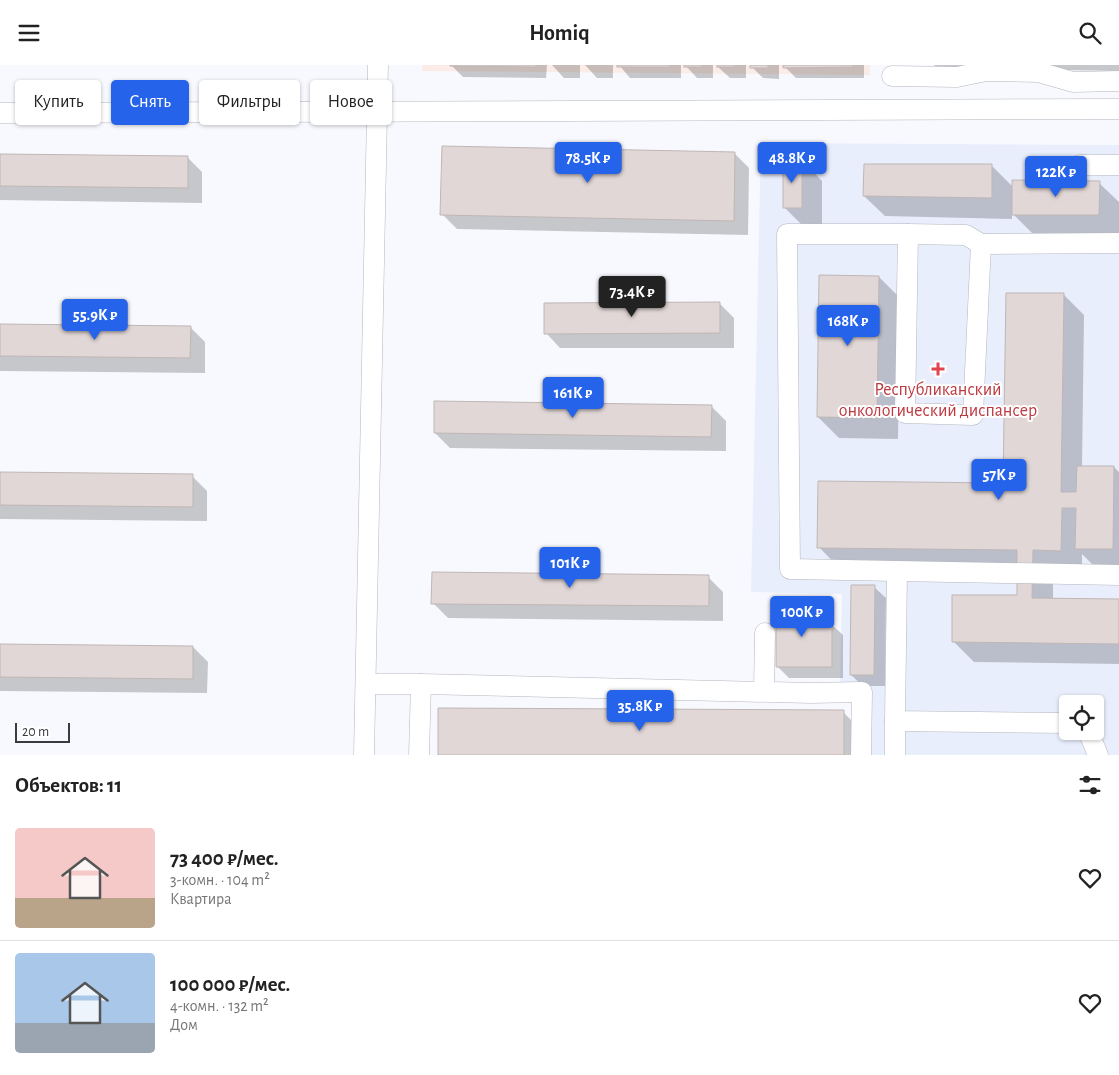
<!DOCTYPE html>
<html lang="ru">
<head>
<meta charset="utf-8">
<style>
	:root { --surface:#fff; --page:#f2f2f2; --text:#222; --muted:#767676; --line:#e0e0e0; --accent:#2563eb }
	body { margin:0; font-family:"Alegreya Sans",sans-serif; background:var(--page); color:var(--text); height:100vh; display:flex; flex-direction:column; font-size:19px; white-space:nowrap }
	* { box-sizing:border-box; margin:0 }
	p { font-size:16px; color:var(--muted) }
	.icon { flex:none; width:28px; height:28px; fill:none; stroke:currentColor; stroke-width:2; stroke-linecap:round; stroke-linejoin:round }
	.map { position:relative; height:690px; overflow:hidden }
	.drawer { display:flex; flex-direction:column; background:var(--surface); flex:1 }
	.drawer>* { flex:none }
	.banner { position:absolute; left:15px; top:15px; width:500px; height:45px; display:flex; gap:10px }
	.controls { position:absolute; left:1059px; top:630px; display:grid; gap:10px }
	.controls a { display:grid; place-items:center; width:45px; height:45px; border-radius:5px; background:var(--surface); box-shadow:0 1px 4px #0004; font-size:25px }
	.scale { position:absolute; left:15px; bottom:12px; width:55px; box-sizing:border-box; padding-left:5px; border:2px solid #3a3b3e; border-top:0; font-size:14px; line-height:18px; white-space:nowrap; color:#3a3b3e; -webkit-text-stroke:4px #fff; paint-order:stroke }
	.price { position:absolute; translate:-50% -42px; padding:0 11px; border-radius:5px; background:var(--accent); color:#fff; font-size:16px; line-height:32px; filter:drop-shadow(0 1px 2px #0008) }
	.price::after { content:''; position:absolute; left:50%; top:30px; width:15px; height:11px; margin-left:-8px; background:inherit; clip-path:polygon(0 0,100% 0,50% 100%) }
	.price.on { background:#222; color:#fff }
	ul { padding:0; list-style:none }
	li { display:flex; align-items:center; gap:15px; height:125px; padding:0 15px }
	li+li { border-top:1px solid var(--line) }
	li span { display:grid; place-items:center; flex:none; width:140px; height:100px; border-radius:5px; color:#555 }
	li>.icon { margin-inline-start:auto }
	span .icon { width:60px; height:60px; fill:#fffc; stroke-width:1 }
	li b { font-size:21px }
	h2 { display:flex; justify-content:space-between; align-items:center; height:60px; padding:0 15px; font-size:21px }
	.tag { padding:0 18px; border-radius:5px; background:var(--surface); box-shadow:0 1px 4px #0004; font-size:18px; line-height:45px }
	.tag.on { background:var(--accent); color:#fff }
	header { display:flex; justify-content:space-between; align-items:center; height:65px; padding:0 15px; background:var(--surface); font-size:22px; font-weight:700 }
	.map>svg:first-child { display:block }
	.built { fill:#e9eefd; fill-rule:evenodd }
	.education { fill:#fbece8 }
	.shadow { fill:#0003 }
	.building { fill:#e1d7d6; stroke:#bfb6b5 }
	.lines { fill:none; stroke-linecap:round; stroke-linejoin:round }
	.minor-casing { stroke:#b4b7be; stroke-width:21 }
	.minor { stroke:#fff; stroke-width:20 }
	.health-dot { fill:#e0444e; stroke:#fff; stroke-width:2 }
	.labels { text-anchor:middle; stroke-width:4; stroke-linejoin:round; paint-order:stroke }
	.health-label { font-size:18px; fill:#be3a42; stroke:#fff }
</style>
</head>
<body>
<header><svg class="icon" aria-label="menu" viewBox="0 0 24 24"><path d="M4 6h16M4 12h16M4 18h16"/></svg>Homiq<svg class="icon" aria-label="search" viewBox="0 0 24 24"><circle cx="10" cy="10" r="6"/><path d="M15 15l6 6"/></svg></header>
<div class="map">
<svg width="1119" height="690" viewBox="0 0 1119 690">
	<rect width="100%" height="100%" fill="#f8f9fe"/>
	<path class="built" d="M761 78 1119 80V690H867L868 620H840L842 529 751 527ZM1068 639H1095V666H1068Z"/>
	<polygon class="education" points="422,0 870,0 870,10 422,6"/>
	<g class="shadow">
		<polygon points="451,0 547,0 546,13 463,12"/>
		<polygon points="552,0 580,0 580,13 564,13"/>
		<polygon points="585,0 613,0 613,13 597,13"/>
		<polygon points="619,0 681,0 681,13 630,13"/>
		<polygon points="685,0 713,0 713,13 697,13"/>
		<polygon points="718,0 746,0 746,13 730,13 718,2"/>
		<polygon points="752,0 779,0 779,14 763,13 752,2"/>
		<polygon points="785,0 864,0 864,13 796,13 785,2"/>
		<polygon points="934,0 1119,0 1119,6 937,3"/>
		<polygon points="734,88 749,103 748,170 457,164 442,149"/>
		<polygon points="0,90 187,92 202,107 202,138 0,135"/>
		<polygon points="802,95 822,116 822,163 805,163 784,142"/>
		<polygon points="992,101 1013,122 1099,118 1119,137 1119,171 1034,170 1012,148 1012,154 885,151 864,131"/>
		<polygon points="879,212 900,233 898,374 839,373 818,352"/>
		<polygon points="1064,230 1084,250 1082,402 1114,402 1119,407 1119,504 1097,504 1082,489 1082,506 1053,506 1053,534 1119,535 1119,599 974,597 953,576 1018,532 1018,505 839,503 819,482 1004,420"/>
		<polygon points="719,238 734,253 734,283 560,283 546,268"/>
		<polygon points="0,260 190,262 205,277 205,308 0,306"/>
		<polygon points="711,341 726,356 726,386 450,383 435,368"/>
		<polygon points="0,409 192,411 207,426 207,456 0,454"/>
		<polygon points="708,512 723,527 723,556 448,553 433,538"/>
		<polygon points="874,522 886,533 885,621 863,621 851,610"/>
		<polygon points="811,539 822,551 822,559 831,559 843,570 843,613 789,613 777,601"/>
		<polygon points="0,580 193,582 208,597 207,628 0,626"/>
		<polygon points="843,647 858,662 858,690 439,690"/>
	</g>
	<g class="building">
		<polygon points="450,0 536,0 536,2 450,1"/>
		<rect x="617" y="0" width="53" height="2"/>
		<rect x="684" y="0" width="18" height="2"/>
		<rect x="717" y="0" width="18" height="2"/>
		<rect x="750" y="0" width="18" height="3"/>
		<polygon points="783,0 853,0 853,2 783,3"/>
		<polygon points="442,81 735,87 734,156 440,150"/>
		<polygon points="0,89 188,91 188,123 0,121"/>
		<rect x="783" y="94" width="19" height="49"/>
		<polygon points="864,99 992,99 992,133 863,131"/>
		<polygon points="1012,115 1100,116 1099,150 1012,150"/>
		<polygon points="819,210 879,211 877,353 817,352"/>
		<polygon points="1006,228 1064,228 1061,427 1076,427 1077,401 1114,401 1113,484 1075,484 1076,443 1062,443 1061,486 1033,485 1032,533 1119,534 1119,579 952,577 952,530 1017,530 1017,485 817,483 818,416 1003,418"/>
		<polygon points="720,237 720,268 544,269 544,238"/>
		<polygon points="0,259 191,261 190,293 0,291"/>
		<polygon points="434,336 712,340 711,372 434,368"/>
		<polygon points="0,407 193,409 193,442 0,440"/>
		<polygon points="432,507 709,510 709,541 431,539"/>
		<polygon points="851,520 875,520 874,610 850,610"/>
		<polygon points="776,538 811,538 811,558 832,558 832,602 776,602"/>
		<polygon points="0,579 193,581 193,614 0,612"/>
		<polygon points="438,643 844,645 844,690 438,690"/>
	</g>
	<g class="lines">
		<defs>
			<g id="minor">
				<polyline points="892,11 957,12 986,6 1038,7 1073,17 1119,16"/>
				<polyline points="0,48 1119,44"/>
				<polyline points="1080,100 1119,100"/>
				<polyline points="908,169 787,169 790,504 1119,510"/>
				<polyline points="981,179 973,350 905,348 908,169 966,170 981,179 1119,178"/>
				<polyline points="897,507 895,656 1068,658"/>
				<polyline points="366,619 421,619"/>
				<polyline points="764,626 765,568"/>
				<polyline points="895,656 895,690"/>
				<polyline points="1088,666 1098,690"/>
				<polyline points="364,690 378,0"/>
				<polyline points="419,690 421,619 811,628 862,627 861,690"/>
			</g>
		</defs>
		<use href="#minor" class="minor-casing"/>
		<use href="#minor" class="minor"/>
	</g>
	<path class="health-dot" d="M935.5 296.5h5v5h5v5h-5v5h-5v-5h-5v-5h5z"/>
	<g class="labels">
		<g class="health-label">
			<text x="938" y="330">Республиканский<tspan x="938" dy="21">онкологический диспансер</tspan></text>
		</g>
	</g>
</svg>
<div class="controls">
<a><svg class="icon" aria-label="locate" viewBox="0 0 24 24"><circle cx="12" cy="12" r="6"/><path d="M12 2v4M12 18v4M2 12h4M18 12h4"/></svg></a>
</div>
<div class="scale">20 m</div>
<b class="price" style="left:588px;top:119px">78.5K ₽</b>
<b class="price" style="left:792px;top:119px">48.8K ₽</b>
<b class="price" style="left:1056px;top:133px">122K ₽</b>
<b class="price on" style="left:632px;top:253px">73.4K ₽</b>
<b class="price" style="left:95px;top:276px">55.9K ₽</b>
<b class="price" style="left:848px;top:282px">168K ₽</b>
<b class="price" style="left:573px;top:354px">161K ₽</b>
<b class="price" style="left:999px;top:436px">57K ₽</b>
<b class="price" style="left:570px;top:524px">101K ₽</b>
<b class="price" style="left:802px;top:573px">100K ₽</b>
<b class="price" style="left:640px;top:667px">35.8K ₽</b>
<div class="banner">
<a class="tag">Купить</a>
<a class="tag on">Снять</a>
<a class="tag">Фильтры</a>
<a class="tag">Новое</a>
</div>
</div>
<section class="drawer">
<h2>Объектов: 11<svg class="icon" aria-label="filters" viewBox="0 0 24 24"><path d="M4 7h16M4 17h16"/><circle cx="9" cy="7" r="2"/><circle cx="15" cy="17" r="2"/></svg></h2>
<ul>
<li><span style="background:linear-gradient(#f6c9c9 70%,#b9a48a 0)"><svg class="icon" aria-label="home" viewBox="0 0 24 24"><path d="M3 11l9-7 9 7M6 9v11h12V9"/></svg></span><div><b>73 400 ₽/мес.</b><p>3-комн. · 104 m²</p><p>Квартира</p></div><svg class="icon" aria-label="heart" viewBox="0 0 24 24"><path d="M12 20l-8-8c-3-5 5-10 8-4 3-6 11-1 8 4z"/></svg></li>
<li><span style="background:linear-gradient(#a9c7e8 70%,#9aa5b1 0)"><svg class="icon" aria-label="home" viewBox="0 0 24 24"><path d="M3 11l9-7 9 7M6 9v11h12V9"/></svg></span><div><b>100 000 ₽/мес.</b><p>4-комн. · 132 m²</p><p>Дом</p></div><svg class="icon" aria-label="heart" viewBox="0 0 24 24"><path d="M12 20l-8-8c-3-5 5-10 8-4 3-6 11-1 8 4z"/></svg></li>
</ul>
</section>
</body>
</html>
